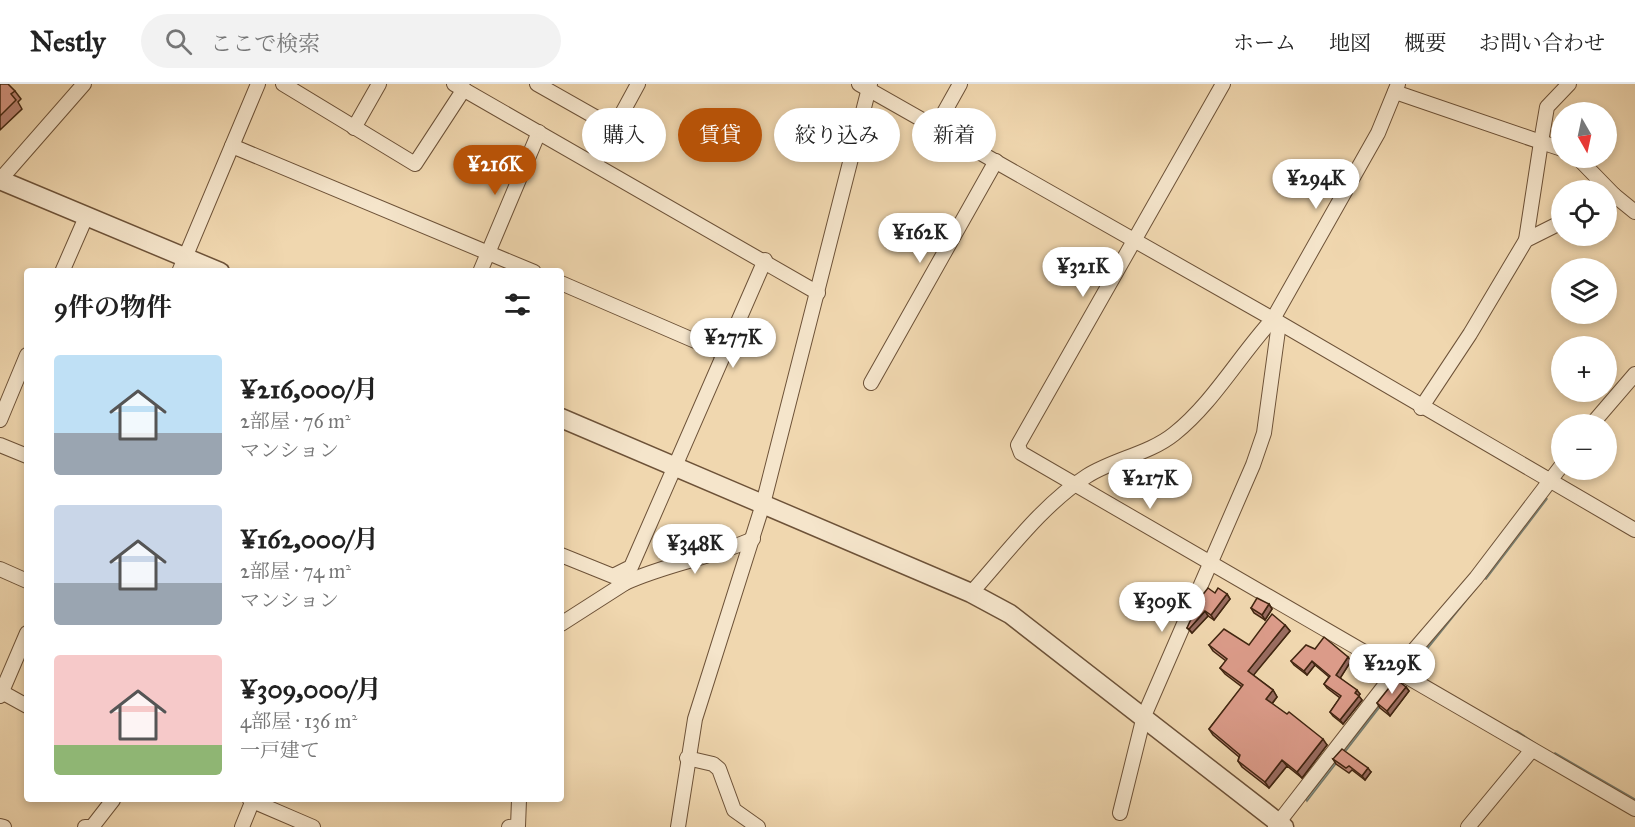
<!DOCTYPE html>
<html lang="ja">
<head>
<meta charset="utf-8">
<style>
	:root { --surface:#fff; --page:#f2f2f2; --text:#222; --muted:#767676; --line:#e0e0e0; --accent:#b45309 }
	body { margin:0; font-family:"IM FELL Great Primer","Noto Serif JP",serif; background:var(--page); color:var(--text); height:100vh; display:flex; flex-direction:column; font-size:22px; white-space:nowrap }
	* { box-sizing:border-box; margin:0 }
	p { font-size:20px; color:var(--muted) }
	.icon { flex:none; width:33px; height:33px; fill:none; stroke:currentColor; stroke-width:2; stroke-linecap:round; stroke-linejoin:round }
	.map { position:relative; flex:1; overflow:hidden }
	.drawer { position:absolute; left:24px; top:184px; width:540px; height:534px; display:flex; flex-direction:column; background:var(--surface); border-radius:6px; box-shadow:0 3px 9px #0003 }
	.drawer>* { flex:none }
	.hud { position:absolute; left:582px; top:24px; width:570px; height:54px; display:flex; gap:12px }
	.needle { width:39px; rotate:171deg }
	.tools { position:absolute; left:1551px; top:18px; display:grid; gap:12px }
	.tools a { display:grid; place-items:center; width:66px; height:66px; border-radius:50%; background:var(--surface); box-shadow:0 3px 9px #0003; font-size:30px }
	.price { position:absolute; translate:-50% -51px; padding:0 14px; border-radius:21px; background:#fff; color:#222; font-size:20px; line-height:39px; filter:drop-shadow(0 2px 3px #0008) }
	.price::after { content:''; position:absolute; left:50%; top:36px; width:18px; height:14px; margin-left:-9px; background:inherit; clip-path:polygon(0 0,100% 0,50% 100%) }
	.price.active { background:var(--accent); color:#fff }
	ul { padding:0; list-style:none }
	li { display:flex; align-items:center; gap:18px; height:150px; padding:0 30px }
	li span { display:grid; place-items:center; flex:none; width:168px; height:120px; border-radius:6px; color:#555 }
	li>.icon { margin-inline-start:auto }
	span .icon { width:72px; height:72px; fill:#fffc; stroke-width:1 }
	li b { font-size:26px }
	h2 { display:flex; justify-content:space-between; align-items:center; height:72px; padding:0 30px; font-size:26px }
	.chip { padding:0 21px; border-radius:27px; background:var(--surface); box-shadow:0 3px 9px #0003; font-size:21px; line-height:54px }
	.chip.active { background:var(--accent); color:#fff }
	header { display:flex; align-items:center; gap:36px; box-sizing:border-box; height:84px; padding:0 30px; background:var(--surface); border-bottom:2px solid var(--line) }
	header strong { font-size:28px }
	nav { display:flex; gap:33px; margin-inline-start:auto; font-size:21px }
	.search { width:420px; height:54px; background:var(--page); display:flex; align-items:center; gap:15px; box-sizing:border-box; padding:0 21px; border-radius:33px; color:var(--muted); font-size:22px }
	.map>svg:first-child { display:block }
	.water { fill:#9bb8b1; stroke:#777e71; stroke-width:1.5 }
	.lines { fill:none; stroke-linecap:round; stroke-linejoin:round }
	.minor-casing { stroke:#6d5238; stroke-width:16 }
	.tertiary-casing { stroke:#6d5238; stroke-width:21 }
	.minor { stroke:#f5e5cb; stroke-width:14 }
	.tertiary { stroke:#f5e5cb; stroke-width:18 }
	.wall { fill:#bc8576; stroke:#412611; stroke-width:1.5 }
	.shaded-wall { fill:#996c60; stroke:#412611; stroke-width:1.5 }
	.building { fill:#db9b89; stroke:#412611; stroke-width:1.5 }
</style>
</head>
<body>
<header>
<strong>Nestly</strong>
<div class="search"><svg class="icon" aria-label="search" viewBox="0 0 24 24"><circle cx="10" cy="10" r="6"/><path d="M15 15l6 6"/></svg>ここで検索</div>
<nav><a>ホーム</a><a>地図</a><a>概要</a><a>お問い合わせ</a></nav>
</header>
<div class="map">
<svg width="1635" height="743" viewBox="0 0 1635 743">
	<rect width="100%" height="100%" fill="#f0d7af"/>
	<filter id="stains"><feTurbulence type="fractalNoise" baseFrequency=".00333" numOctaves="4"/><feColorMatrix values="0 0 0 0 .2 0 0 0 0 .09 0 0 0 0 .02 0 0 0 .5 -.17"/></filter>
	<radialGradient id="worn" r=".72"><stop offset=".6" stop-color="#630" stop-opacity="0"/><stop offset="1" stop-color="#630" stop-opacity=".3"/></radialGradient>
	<g class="water">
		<polygon points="1545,414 1547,415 1486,495 1484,494"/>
		<polygon points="1477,503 1408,589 1510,647 1517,647 1547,667 1517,649 1510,649 1405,589"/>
		<polygon points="1399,596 1400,597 1307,717 1306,715"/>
		<polygon points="1555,669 1635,715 1635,718 1554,671"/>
	</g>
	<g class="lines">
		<defs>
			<g id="minor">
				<polyline points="283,0 415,80 464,5"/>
				<polyline points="454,0 818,209"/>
				<polyline points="537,0 613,43"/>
				<path d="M859 0 1273 235C1239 272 1213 319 1174 350 1149 370 1114 375 1087 392 1042 421 1007 469 971 509"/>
				<polyline points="1223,0 1018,361 1021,369 1635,725"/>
				<polyline points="1398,0 1378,49 1273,235 1635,446"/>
				<polyline points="1395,8 1541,58 1526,156"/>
				<polyline points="936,43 960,0"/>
				<polyline points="354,44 379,0"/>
				<polyline points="232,62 534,188"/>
				<polyline points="1562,65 1541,58 1547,23 1569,0"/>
				<polyline points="1578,74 1614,111"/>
				<polyline points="595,79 638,0"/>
				<polyline points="0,96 84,0"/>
				<polyline points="1608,115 1614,111 1635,128"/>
				<polyline points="62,188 86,133"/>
				<polyline points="179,188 258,0"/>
				<polyline points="480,188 539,48"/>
				<polyline points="561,199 723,269"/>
				<polyline points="871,299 996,77"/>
				<polyline points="1421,324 1470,250 1526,156 1562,138"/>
				<polyline points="0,336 27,271"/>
				<polyline points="1592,340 1635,290"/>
				<polyline points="0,361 27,372"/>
				<polyline points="561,471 613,492 631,483 765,176"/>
				<polyline points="0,485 27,497"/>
				<path d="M625 499C666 480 711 474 753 455"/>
				<polyline points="561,540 625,499 622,491"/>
				<polyline points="0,607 27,622"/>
				<polyline points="0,612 27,549"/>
				<polyline points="687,674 713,680 719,685 734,726 758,743"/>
				<polyline points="250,716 313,743"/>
				<polyline points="1120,729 1144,632 1253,381 1264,349 1279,239"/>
				<polyline points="0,742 4,743"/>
				<polyline points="85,743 92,743 113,716"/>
				<polyline points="242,743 253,716"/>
				<polyline points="509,743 518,742 519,716"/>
				<polyline points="678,743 695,635 763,420 870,0"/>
				<polyline points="1275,743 1396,587 1476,494 1562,381"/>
				<polyline points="1468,743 1531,667"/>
			</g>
			<g id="tertiary">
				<polyline points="0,96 220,188"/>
				<polyline points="561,334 971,509 1010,530 1284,743"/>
			</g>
		</defs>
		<use href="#minor" class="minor-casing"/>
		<use href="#tertiary" class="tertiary-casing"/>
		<use href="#minor" class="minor"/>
		<use href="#tertiary" class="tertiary"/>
	</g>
	<g class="wall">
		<polygon points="0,0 15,7 21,15 18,18 22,25 0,46"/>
		<polygon points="1215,509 1227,510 1230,515 1214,536 1208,532 1192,549 1187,544"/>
		<polygon points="1269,520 1272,525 1265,536 1254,529 1251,524"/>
		<polygon points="1285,541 1290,547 1253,591 1273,606 1277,613 1272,620 1327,661 1302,694 1287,682 1269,704 1242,683 1238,677 1239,673 1213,651 1209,645 1242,603 1225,590 1220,584 1226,577 1213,567 1209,561 1249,561"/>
		<polygon points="1315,565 1351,577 1340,594 1360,610 1358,612 1362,616 1343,640 1333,632 1330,628 1340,614 1327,604 1324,600 1329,593 1315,581 1307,591 1294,581 1291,577"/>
		<polygon points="1406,603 1409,607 1390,632 1380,624 1377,619"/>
		<polygon points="1333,675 1371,688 1365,696 1352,686 1349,689 1336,680"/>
	</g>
	<g class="shaded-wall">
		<polygon points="1227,510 1230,515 1214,536 1211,531"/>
		<polygon points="1269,520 1272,525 1265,536 1262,531"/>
		<polygon points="1205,527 1208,532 1192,549 1189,545"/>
		<polygon points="1285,541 1290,547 1252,593 1248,587"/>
		<polygon points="1348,573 1351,577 1339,596 1336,591"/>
		<polygon points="1312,577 1315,581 1307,591 1304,587"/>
		<polygon points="1406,603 1409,607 1390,632 1387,627"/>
		<polygon points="1273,606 1277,613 1270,622 1266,615"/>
		<polygon points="1357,606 1360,610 1358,613 1355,609"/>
		<polygon points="1359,612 1362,616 1343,640 1340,636"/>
		<polygon points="1323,655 1327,661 1302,694 1297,688"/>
		<polygon points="1282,676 1287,682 1269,704 1265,698"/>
		<polygon points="1368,684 1371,688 1365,696 1362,692"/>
	</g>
	<g class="building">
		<polygon points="0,0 8,0 15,7 11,10 16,16 0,32"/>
		<polygon points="1208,504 1215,509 1218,504 1227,510 1211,531 1205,527 1189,545 1187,544 1201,513"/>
		<polygon points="1257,514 1269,520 1262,531 1251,524"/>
		<polygon points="1272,530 1285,541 1248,587 1273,606 1266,615 1287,630 1289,628 1323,655 1297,688 1282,676 1265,698 1238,677 1240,671 1209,645 1243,601 1220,584 1227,575 1209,561 1224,545 1249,561"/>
		<polygon points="1324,553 1348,573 1336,591 1357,606 1355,609 1359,612 1340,636 1330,628 1341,612 1324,600 1330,592 1312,577 1304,587 1291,577 1306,561 1315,565"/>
		<polygon points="1396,595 1406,603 1387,627 1377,619"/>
		<polygon points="1342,665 1368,684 1362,692 1349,682 1346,684 1333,675"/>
	</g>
	<rect width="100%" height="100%" filter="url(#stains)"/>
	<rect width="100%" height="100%" fill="url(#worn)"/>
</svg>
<div class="tools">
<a><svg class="needle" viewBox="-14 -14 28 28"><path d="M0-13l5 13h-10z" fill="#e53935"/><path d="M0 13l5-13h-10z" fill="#767676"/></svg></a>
<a><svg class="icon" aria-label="locate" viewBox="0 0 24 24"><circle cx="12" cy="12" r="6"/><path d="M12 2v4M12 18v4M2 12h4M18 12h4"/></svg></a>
<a><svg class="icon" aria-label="layers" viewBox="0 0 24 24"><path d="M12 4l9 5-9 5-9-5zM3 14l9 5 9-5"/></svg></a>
<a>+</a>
<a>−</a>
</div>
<b class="price active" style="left:495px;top:112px">¥216K</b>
<b class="price" style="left:1316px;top:126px">¥294K</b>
<b class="price" style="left:920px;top:180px">¥162K</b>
<b class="price" style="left:1083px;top:214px">¥321K</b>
<b class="price" style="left:733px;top:285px">¥277K</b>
<b class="price" style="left:1150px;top:426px">¥217K</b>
<b class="price" style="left:695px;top:491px">¥348K</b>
<b class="price" style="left:1162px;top:549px">¥309K</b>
<b class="price" style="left:1392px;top:611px">¥229K</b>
<div class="hud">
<a class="chip">購入</a>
<a class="chip active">賃貸</a>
<a class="chip">絞り込み</a>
<a class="chip">新着</a>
</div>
<section class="drawer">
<h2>9件の物件<svg class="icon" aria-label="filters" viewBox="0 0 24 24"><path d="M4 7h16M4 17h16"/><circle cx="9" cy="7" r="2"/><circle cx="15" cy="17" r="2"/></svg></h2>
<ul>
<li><span style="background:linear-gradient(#bfe0f5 65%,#9aa5b1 0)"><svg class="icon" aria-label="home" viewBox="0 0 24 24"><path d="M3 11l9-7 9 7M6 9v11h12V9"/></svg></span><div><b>¥216,000/月</b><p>2部屋 · 76 m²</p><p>マンション</p></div></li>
<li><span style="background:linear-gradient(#c9d6e8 65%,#9aa5b1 0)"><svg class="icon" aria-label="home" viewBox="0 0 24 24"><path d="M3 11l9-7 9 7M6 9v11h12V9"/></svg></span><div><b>¥162,000/月</b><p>2部屋 · 74 m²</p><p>マンション</p></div></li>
<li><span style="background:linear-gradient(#f6c9c9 75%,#8fb573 0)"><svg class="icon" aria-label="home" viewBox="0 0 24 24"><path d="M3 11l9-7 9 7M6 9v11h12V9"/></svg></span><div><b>¥309,000/月</b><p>4部屋 · 136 m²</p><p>一戸建て</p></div></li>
</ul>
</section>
</div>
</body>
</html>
